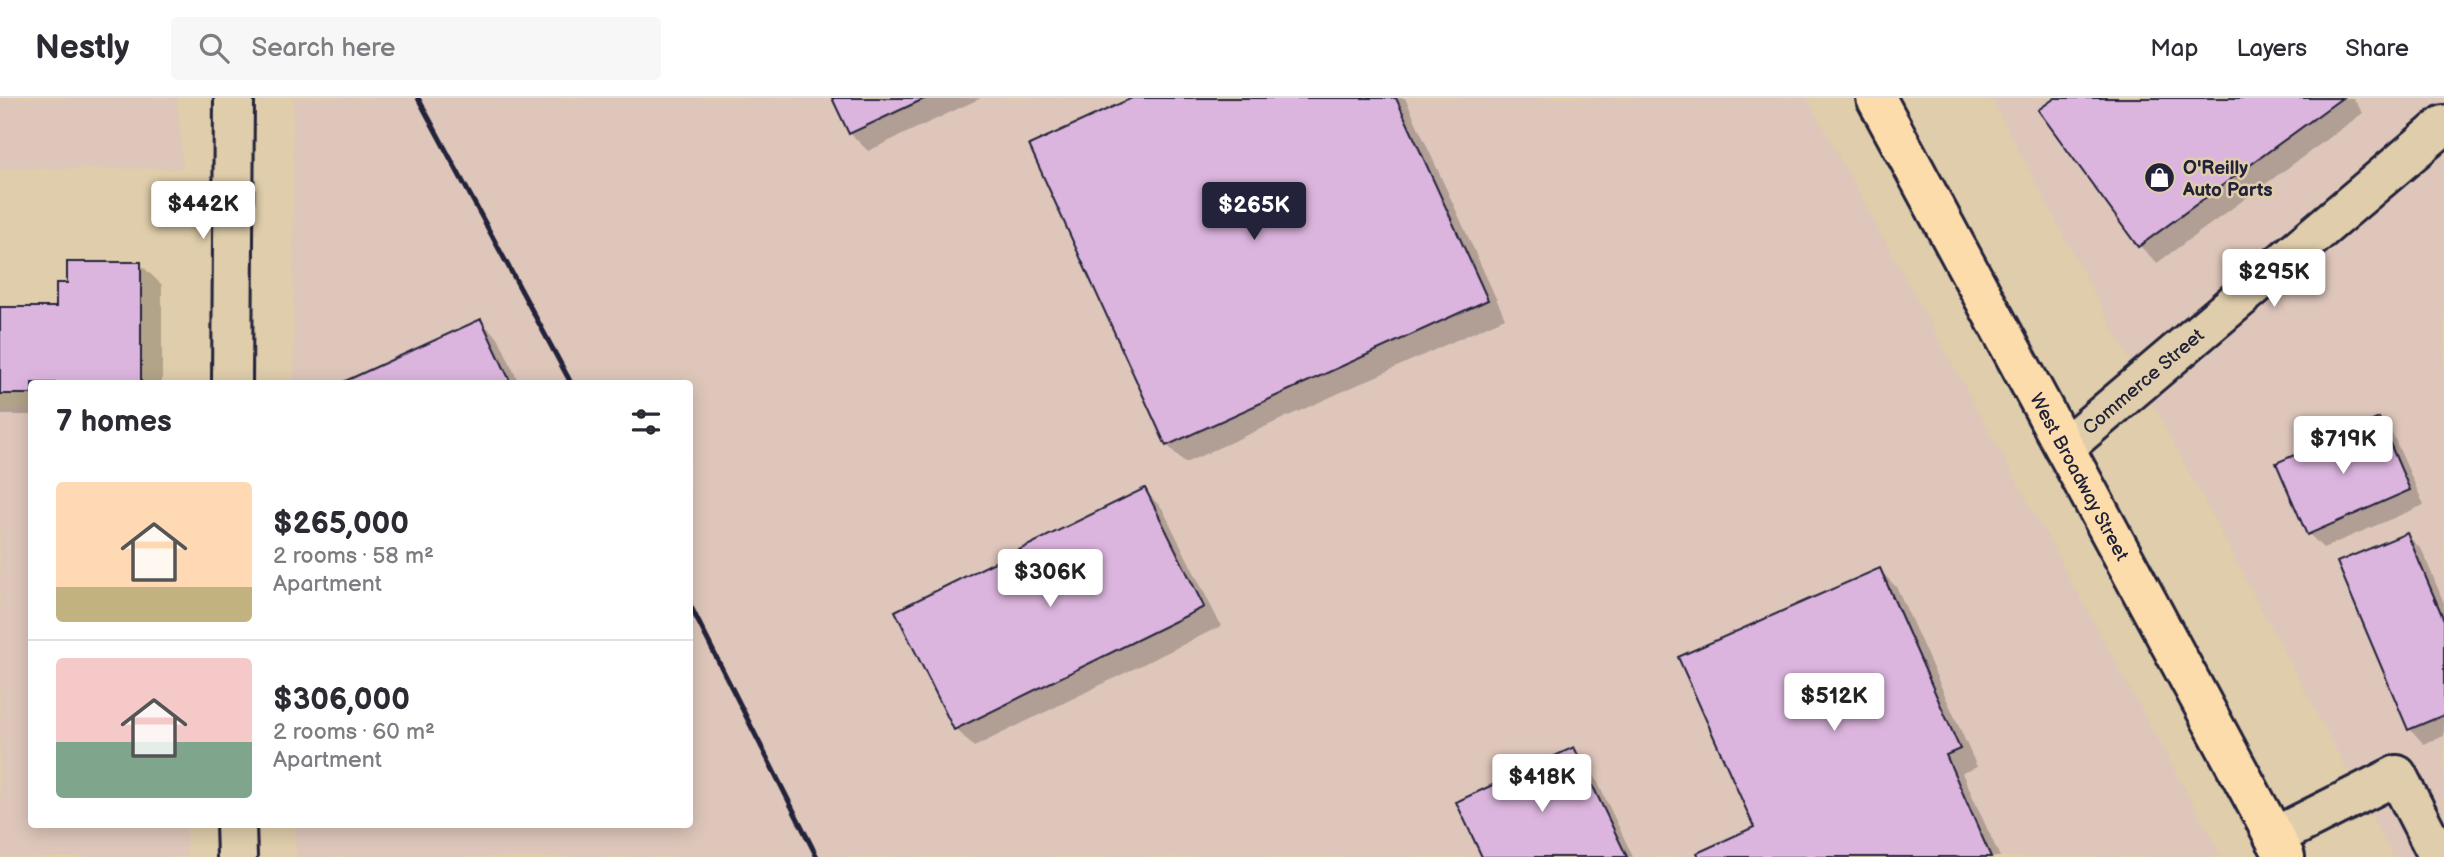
<!DOCTYPE html>
<html lang="en">
<head>
<meta charset="utf-8">
<style>
	:root { --surface:#fff; --page:#f7f7f7; --text:#2b2b33; --muted:#7c7c81; --line:#e1e1e2; --accent:#22223b }
	body { margin:0; font-family:"Balsamiq Sans",sans-serif; background:var(--page); color:var(--text); height:100vh; display:flex; flex-direction:column; font-size:26px; white-space:nowrap }
	* { box-sizing:border-box; margin:0 }
	p { font-size:23px; color:var(--muted) }
	.icon { flex:none; width:38px; height:38px; fill:none; stroke:currentColor; stroke-width:2; stroke-linecap:round; stroke-linejoin:round }
	.map { position:relative; flex:1; overflow:hidden }
	.sheet { position:absolute; left:28px; top:282px; width:665px; height:448px; display:flex; flex-direction:column; background:var(--surface); border-radius:7px; box-shadow:0 4px 18px #0003 }
	.sheet>* { flex:none }
	.price { position:absolute; translate:-50% -60px; padding:0 16px; border-radius:7px; background:#fff; color:#222; font-size:23px; line-height:46px; filter:drop-shadow(0 2px 4px #0008) }
	.price::after { content:''; position:absolute; left:50%; top:42px; width:21px; height:16px; margin-left:-10px; background:inherit; clip-path:polygon(0 0,100% 0,50% 100%) }
	.price.selected { background:var(--accent); color:#fff }
	ul { padding:0; list-style:none }
	li { display:flex; align-items:center; gap:21px; height:175px; padding:0 28px }
	li+li { border-top:2px solid var(--line) }
	li span { display:grid; place-items:center; flex:none; width:196px; height:140px; border-radius:7px; color:#555 }
	li>.icon { margin-inline-start:auto }
	span .icon { width:84px; height:84px; fill:#fffc; stroke-width:1 }
	li b { font-size:30px }
	h2 { display:flex; justify-content:space-between; align-items:center; height:84px; padding:0 28px; font-size:30px }
	header { display:flex; align-items:center; gap:42px; box-sizing:border-box; height:98px; padding:0 35px; background:var(--surface); border-bottom:2px solid var(--line) }
	header strong { font-size:33px }
	nav { display:flex; gap:38px; margin-inline-start:auto; font-size:24px }
	.search { width:490px; height:63px; background:var(--page); display:flex; align-items:center; gap:18px; box-sizing:border-box; padding:0 24px; border-radius:7px; color:var(--muted); font-size:26px }
	.map>svg:first-child { display:block }
	.built { fill:#dec6ba }
	.shadow { fill:#0003 }
	.building { fill:#dcb5de; stroke:#22223b; stroke-width:2 }
	.lines { fill:none; stroke-linecap:round; stroke-linejoin:round }
	.minor-casing { stroke:#22223b; stroke-width:44 }
	.major-casing { stroke:#22223b; stroke-width:44 }
	.minor { stroke:#dfcdab; stroke-width:38 }
	.major { stroke:#fddcac; stroke-width:38 }
	.rail { stroke:#22223b; stroke-width:5 }
	.labels { text-anchor:middle; stroke-width:5; stroke-linejoin:round; paint-order:stroke }
	.poi-label { font-size:19px; font-weight:bold; fill:#22223b; stroke:#dfcdab; text-anchor:start }
	.street-label { font-size:19px; fill:#22223b; stroke:#dfcdab }
</style>
</head>
<body>
<header>
<strong>Nestly</strong>
<div class="search"><svg class="icon" aria-label="search" viewBox="0 0 24 24"><circle cx="10" cy="10" r="6"/><path d="M15 15l6 6"/></svg>Search here</div>
<nav><a>Map</a><a>Layers</a><a>Share</a></nav>
</header>
<div class="map">
<svg width="2444" height="759" viewBox="0 0 2444 759">
	<rect width="100%" height="100%" fill="#dfcdab"/>
	<filter id="ink" filterUnits="userSpaceOnUse"><feTurbulence type="fractalNoise" baseFrequency=".0143" numOctaves="2"/><feDisplacementMap in="SourceGraphic" scale="14" xChannelSelector="R" yChannelSelector="G"/><feConvolveMatrix kernelMatrix="1 2 1 2 8 2 1 2 1" color-interpolation-filters="sRGB"/></filter>
	<g filter="url(#ink)">
		<g class="built">
			<polygon points="0,0 177,0 183,70 0,71"/>
			<polygon points="293,0 1807,0 2222,759 296,759 295,726 690,726 690,285 294,285"/>
			<polygon points="1991,0 2444,0 2444,759 2393,759"/>
			<polygon points="31,311 32,726 187,726 187,759 0,759 0,312"/>
		</g>
		<g class="shadow">
			<polygon points="834,0 981,0 868,53 850,35"/>
			<polygon points="1137,0 1405,0 1505,220 1185,365 1167,347"/>
			<polygon points="2058,0 2353,0 2363,15 2157,165 2140,148"/>
			<polygon points="140,166 162,187 162,285 32,285 32,317 0,317 0,211 58,211"/>
			<polygon points="481,223 499,241 519,285 345,285"/>
			<polygon points="2379,322 2393,337 2424,407 2323,450 2309,436"/>
			<polygon points="1144,392 1162,410 1221,528 974,649 956,631"/>
			<polygon points="2407,437 2422,452 2444,505 2444,638 2424,646 2410,631"/>
			<polygon points="1880,472 1897,490 1977,669 1962,675 2000,759 1701,759 1756,730"/>
			<polygon points="1574,651 1589,666 1633,759 1484,759"/>
		</g>
		<g class="building">
			<polygon points="832,0 926,0 849,36"/>
			<polygon points="1132,0 1396,0 1488,202 1166,348 1029,47"/>
			<polygon points="2055,0 2342,0 2138,149 2038,12"/>
			<polygon points="67,164 141,164 141,285 32,285 32,296 0,296 0,209 56,209 56,185 67,185"/>
			<polygon points="481,221 511,285 341,285"/>
			<polygon points="2379,320 2410,392 2307,437 2276,365"/>
			<polygon points="1145,390 1204,509 954,632 895,513"/>
			<polygon points="2407,435 2444,522 2444,617 2408,632 2337,464"/>
			<polygon points="1880,470 1960,651 1946,657 1991,759 1699,759 1697,755 1754,729 1678,559"/>
			<polygon points="1574,649 1627,759 1482,759 1456,704"/>
		</g>
		<g class="lines">
			<defs>
				<g id="minor">
					<polyline points="232,285 234,0"/>
					<path id="s1" d="M2065 349 2444 27"/>
					<polyline points="236,726 237,759"/>
					<polyline points="2274,739 2397,677 2439,759"/>
				</g>
				<g id="major">
					<path id="s2" d="M1876 0 2285 759"/>
				</g>
			</defs>
			<use href="#minor" class="minor-casing"/>
			<use href="#major" class="major-casing"/>
			<use href="#minor" class="minor"/>
			<use href="#major" class="major"/>
			<g class="rail">
				<polyline points="418,0 571,285"/>
				<polyline points="690,507 817,759"/>
			</g>
		</g>
	</g>
	<defs>
		<symbol id="shop-disc" viewBox="-11 -11 22 22"><circle r="9.5" fill="#22223b" stroke="#dfcdab"/><path d="M-5-2.5h2.3a2.7 3.5 0 0 1 5.4 0H5L5.5 6h-11ZM-1.5-2.5h3a1.5 2.3 0 0 0-3 0Z" fill="#fff"/></symbol>
	</defs>
	<g fill-rule="evenodd">
		<use href="#shop-disc" x="2142" y="62" width="35" height="35"/>
	</g>
	<g class="labels">
		<g class="poi-label">
			<text x="2183" y="76">O'Reilly<tspan x="2183" dy="22">Auto Parts</tspan></text>
		</g>
		<g class="street-label">
			<text dy="7" stroke="none"><textPath href="#s1" startOffset="102">Commerce Street</textPath></text>
			<text dy="7" stroke="none"><textPath href="#s2" startOffset="430">West Broadway Street</textPath></text>
		</g>
	</g>
</svg>
<b class="price" style="left:203px;top:143px">$442K</b>
<b class="price selected" style="left:1254px;top:144px">$265K</b>
<b class="price" style="left:2274px;top:211px">$295K</b>
<b class="price" style="left:2343px;top:378px">$719K</b>
<b class="price" style="left:1050px;top:511px">$306K</b>
<b class="price" style="left:1834px;top:635px">$512K</b>
<b class="price" style="left:1542px;top:716px">$418K</b>
<section class="sheet">
<h2>7 homes<svg class="icon" aria-label="filters" viewBox="0 0 24 24"><path d="M4 7h16M4 17h16"/><circle cx="9" cy="7" r="2"/><circle cx="15" cy="17" r="2"/></svg></h2>
<ul>
<li><span style="background:linear-gradient(#ffd9b3 75%,#c2b280 0)"><svg class="icon" aria-label="home" viewBox="0 0 24 24"><path d="M3 11l9-7 9 7M6 9v11h12V9"/></svg></span><div><b>$265,000</b><p>2 rooms · 58 m²</p><p>Apartment</p></div></li>
<li><span style="background:linear-gradient(#f6c9c9 60%,#7fa58c 0)"><svg class="icon" aria-label="home" viewBox="0 0 24 24"><path d="M3 11l9-7 9 7M6 9v11h12V9"/></svg></span><div><b>$306,000</b><p>2 rooms · 60 m²</p><p>Apartment</p></div></li>
</ul>
</section>
</div>
</body>
</html>
